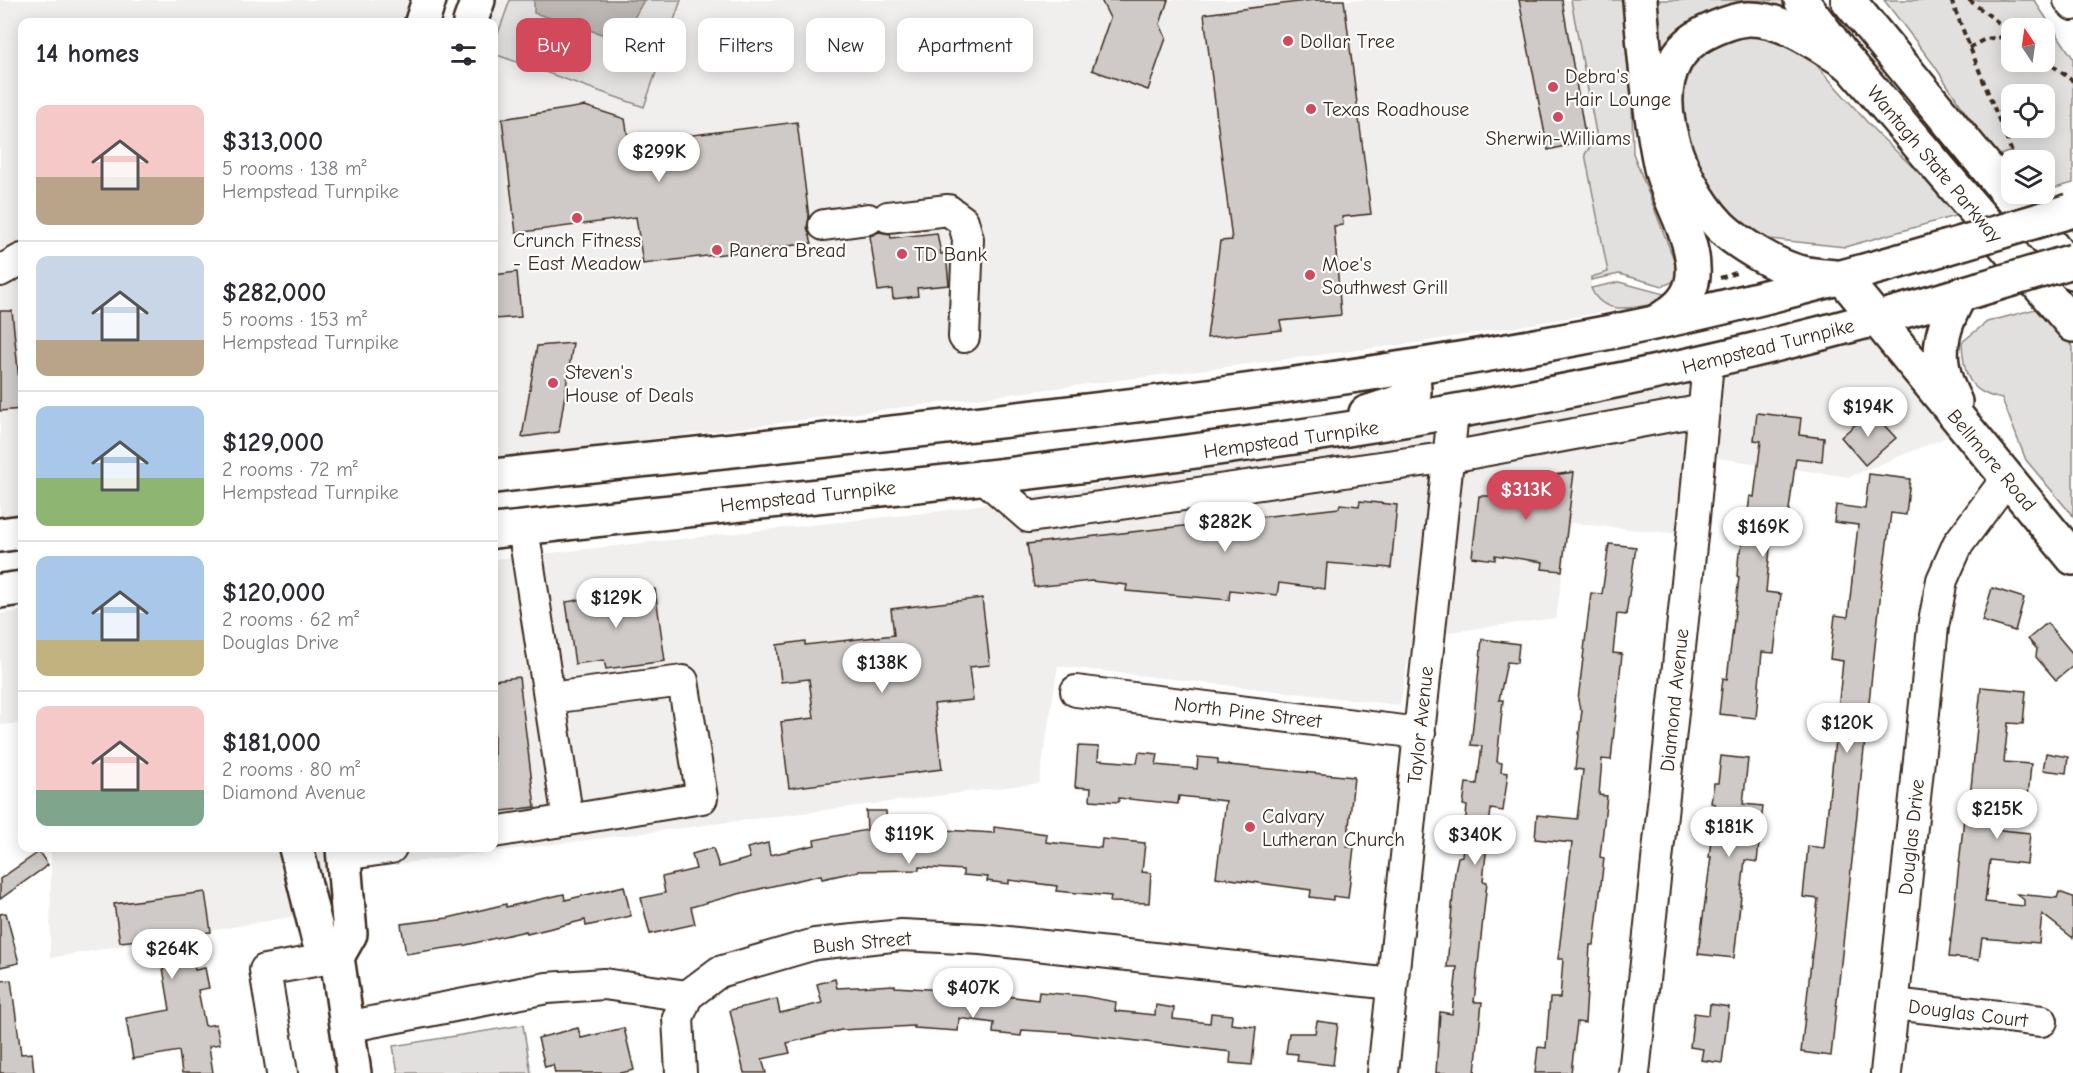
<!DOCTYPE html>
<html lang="en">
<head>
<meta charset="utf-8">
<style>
	:root { --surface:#fff; --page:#f2f2f3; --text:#2b2b33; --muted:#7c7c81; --line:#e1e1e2; --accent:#d1495b }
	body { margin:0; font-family:"Comic Neue",sans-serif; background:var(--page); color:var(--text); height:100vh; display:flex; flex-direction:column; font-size:22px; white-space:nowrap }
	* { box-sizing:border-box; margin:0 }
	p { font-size:20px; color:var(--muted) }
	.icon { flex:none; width:33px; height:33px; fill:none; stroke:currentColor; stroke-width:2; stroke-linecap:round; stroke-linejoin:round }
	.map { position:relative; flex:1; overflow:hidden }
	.details { position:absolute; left:18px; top:18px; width:480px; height:834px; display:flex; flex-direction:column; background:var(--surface); border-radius:12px; box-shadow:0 3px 15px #0003 }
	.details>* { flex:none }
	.banner { position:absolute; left:516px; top:18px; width:570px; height:54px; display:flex; gap:12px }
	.needle { width:39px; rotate:347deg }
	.buttons { position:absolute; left:2001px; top:18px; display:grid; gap:12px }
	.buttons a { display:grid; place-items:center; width:54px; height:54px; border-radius:12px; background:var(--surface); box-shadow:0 3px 15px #0003; font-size:30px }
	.price { position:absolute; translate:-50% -51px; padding:0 14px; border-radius:21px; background:#fff; color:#222; font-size:20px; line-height:39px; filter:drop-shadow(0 2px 3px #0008) }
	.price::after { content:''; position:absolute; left:50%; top:36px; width:18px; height:14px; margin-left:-9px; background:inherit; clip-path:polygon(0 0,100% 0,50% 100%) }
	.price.active { background:var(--accent); color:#fff }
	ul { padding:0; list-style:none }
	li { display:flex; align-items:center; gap:18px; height:150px; padding:0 18px }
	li+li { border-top:2px solid var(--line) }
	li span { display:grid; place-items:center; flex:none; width:168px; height:120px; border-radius:12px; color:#555 }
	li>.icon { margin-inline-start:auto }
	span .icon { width:72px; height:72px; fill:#fffc; stroke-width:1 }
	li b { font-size:26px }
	h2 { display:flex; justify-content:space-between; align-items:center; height:72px; padding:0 18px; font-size:26px }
	.tag { padding:0 21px; border-radius:12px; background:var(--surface); box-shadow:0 3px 15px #0003; font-size:21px; line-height:54px }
	.tag.active { background:var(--accent); color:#fff }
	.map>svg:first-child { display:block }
	.built { fill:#f1efee }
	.green { fill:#e2e0de; stroke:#8e857e; stroke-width:1.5; fill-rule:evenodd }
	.water { fill:#bcb6b3; stroke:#887e77; stroke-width:1.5 }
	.building { fill:#cfcac7; stroke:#3b2a1e; stroke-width:1.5 }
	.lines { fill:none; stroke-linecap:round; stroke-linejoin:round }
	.minor-casing { stroke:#3b2a1e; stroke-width:34 }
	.major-casing { stroke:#3b2a1e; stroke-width:38 }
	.highway-casing { stroke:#3b2a1e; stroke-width:38 }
	.path { stroke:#3b2a1e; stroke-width:4; stroke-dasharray:6 4.5; stroke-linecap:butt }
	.minor { stroke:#fff; stroke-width:30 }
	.major { stroke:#fff; stroke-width:33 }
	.highway { stroke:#fff; stroke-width:33 }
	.major-bridge-casing { stroke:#3b2a1e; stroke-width:38; stroke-linecap:butt }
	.major-bridge { stroke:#fff; stroke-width:33 }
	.poi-dot { fill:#d1495b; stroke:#fff; stroke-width:2 }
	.labels { text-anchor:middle; stroke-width:4.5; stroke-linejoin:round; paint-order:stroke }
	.poi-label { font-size:20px; fill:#3b2a1e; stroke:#fff; text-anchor:start }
	.street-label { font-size:20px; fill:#3b2a1e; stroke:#fff }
</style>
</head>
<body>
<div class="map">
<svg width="2073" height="1073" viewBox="0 0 2073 1073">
	<rect width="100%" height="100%" fill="#fff"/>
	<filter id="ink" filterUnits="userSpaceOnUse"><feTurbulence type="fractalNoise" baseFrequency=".0167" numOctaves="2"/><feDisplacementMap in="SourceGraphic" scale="12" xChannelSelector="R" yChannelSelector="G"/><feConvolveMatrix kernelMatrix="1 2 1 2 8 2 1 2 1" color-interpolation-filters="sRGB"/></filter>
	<g filter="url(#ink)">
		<g class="built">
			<polygon points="0,0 417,0 410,22 22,22 22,532 0,535"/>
			<polygon points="492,0 1571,0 1597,139 1585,155 1608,272 1591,277 1591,288 1594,296 1609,307 1622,309 1422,342 494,459 494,22 485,22"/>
			<polygon points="1874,334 1961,431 1849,477 1704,456 1699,536 1570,523 1556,618 1412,637 1400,705 1058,666 1039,783 295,877 302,915 50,958 51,848 494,848 494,559 942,511 1673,389"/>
			<polygon points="22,611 22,723 0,725 0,614"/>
		</g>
		<g class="green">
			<polygon points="510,0 681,0 644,107 494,54 494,45"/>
			<polygon points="1571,0 1630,0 1633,153 1676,265 1677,280 1663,286 1619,274 1591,280 1591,277 1608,272 1585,154 1597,138"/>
			<path d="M1657 0H1785L1787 8C1769 11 1753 6 1736 6 1707 7 1684 30 1664 48L1658 43Z"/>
			<path d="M1884 0H2034L2073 58V183L2045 191 2044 160H2015L2008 152 1995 157 1934 65ZM2012 28H2044V62H2012ZM2012 94H2044V128H2012Z"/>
			<polygon points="1744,28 1783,35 1812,60 1875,131 1962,214 1845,247 1760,238 1720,207 1678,122 1680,74 1709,40"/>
			<path d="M1619 282 1664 294V302C1639 306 1603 319 1591 288Z"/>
			<path d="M2043 307 2073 347V516L2026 460 2002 399C1967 392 1964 374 1962 342L1987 322Z"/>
			<polygon points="523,1025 531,1073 398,1073 393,1046"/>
		</g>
		<polygon class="water" points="534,0 644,0 624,36 605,35 534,13"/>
		<g class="building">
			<polygon points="1101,0 1168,0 1160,24 1166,38 1148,90 1092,70 1110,18"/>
			<polygon points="1313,0 1344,0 1371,214 1342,217 1343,225 1334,226 1341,315 1280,321 1282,330 1207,338 1220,241 1232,240 1204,14"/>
			<polygon points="1519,0 1562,0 1586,141 1548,150"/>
			<polygon points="585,106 625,119 629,143 797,122 809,218 807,227 812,243 643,264 636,217 516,233 502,119"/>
			<polygon points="879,232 890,234 891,238 937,233 941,254 946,253 949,285 917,288 918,296 893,299 892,289 878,291 870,236"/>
			<polygon points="517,272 521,317 494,319 494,275"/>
			<polygon points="0,311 12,311 22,409 0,411"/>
			<polygon points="573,343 559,432 522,437 537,346"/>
			<polygon points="1871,411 1896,438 1865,465 1841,437"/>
			<polygon points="1757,413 1801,418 1799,435 1824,438 1822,461 1796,458 1785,539 1771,538 1766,592 1781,594 1774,653 1762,652 1756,718 1719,714 1723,678 1727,679 1739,577 1737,576 1739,552 1741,552 1742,542 1744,542 1750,496 1754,497 1761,441 1754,440"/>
			<polygon points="1574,472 1562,571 1542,569 1543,562 1495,555 1495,560 1472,557 1479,496 1492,496 1494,484"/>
			<polygon points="1869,474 1910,479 1906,515 1891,513 1882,581 1831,1056 1801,1052 1818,899 1803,897 1808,846 1824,848 1843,661 1830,659 1835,615 1848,617 1858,525 1834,522 1836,505 1865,509"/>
			<polygon points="1360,501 1397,505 1391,568 1327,563 1325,589 1279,583 1277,595 1230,590 1229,600 1126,591 1127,585 1091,581 1034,587 1027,544 1339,508 1340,504 1359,506"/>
			<polygon points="1609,544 1636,547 1626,615 1617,614 1613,653 1622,654 1611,760 1602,759 1599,795 1607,796 1600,857 1604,858 1594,945 1590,945 1585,1023 1577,1022 1571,1073 1535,1073 1538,1047 1546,1048 1550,998 1560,998 1563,959 1558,959 1572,843 1535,839 1537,815 1577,819 1583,770 1575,769 1582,710 1580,709 1578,700 1584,650 1591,593 1602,594"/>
			<polygon points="615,586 617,595 655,589 665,661 606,669 604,660 575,664 566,602 596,597 595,589"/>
			<polygon points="1992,588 2024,598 2015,631 1982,621"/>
			<polygon points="982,598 990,665 969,667 973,700 934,704 942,769 789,788 781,722 814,718 809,679 781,682 777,645 805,641 805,645 894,635 891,609"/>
			<polygon points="2047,623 2073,654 2073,666 2056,680 2036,657 2037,649 2028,639"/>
			<polygon points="1482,639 1519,644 1517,663 1507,662 1499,700 1503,700 1497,762 1502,763 1501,772 1508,773 1503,811 1491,809 1483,881 1487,882 1474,1002 1482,1002 1475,1073 1436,1073 1440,1012 1452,1014 1457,967 1447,967 1455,871 1458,857 1462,856 1467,806 1463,805 1466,783 1477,784 1482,746 1471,745"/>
			<polygon points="519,677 535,807 494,812 494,680"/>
			<polygon points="1981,687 2026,691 2023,724 2008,723 2004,762 2031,764 2028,797 1996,794 1992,829 2030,833 2027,864 1990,860 1985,902 2024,906 2024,900 2017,894 2057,898 2059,892 2073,897 2073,938 2042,914 2039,943 1982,938 1979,960 1949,957 1964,818 1968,818"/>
			<polygon points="1078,746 1099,747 1098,760 1137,763 1139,752 1158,754 1156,765 1197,769 1198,757 1218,759 1218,764 1354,777 1347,847 1354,847 1348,898 1333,896 1333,900 1310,897 1311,890 1216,877 1226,801 1179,796 1178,804 1119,798 1119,802 1090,800 1091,788 1075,787"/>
			<polygon points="2046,753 2068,757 2066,773 2043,770"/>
			<polygon points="1721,756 1748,759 1743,804 1763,806 1757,862 1745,860 1734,958 1698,954 1711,857 1709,857 1715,804 1711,803 1714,783 1718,783"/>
			<polygon points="866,811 886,811 887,828 944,826 944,830 994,833 994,827 1047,834 1046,842 1101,848 1102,839 1145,843 1142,872 1151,873 1149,903 1110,902 1111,896 1056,891 1057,886 1009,880 1009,884 987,881 988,877 963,875 963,870 919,867 919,870 859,871 822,879 821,875 742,893 691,907 695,924 650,934 641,898 665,893 662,877 696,869 692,854 713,848 719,867 750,858 747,848 768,843 770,855 815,845 814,840 867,830"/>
			<polygon points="39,852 48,865 0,899 0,879"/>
			<polygon points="624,886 631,916 586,926 585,920 527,934 526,931 466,945 406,954 401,924 448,918 506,904 506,907 564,894 565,900"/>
			<polygon points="205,892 211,932 189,934 195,970 205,968 209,988 198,990 205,1026 216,1024 220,1044 209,1046 213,1073 182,1073 179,1051 133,1059 126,1018 170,1010 158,938 120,942 114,904"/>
			<polygon points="6,913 19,963 0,967 0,914"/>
			<polygon points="835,979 837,988 895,985 895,987 943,990 944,984 991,988 990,994 1038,1000 1039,992 1083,996 1116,1002 1115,1011 1155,1015 1156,1005 1174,1008 1173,1019 1210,1023 1211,1013 1232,1015 1231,1024 1256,1027 1252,1065 1230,1063 1231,1052 1069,1033 1022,1030 1021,1036 993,1033 994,1023 959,1018 958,1031 914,1028 914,1026 841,1030 787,1043 790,1053 762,1059 766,1073 744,1073 730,1010 777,999 780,1013 822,1003 817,984"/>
			<polygon points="11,980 21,1054 32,1053 34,1073 0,1073 0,981"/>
			<polygon points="1710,1004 1729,1007 1722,1063 1701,1060 1703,1049 1690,1047 1694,1013 1709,1015"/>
			<polygon points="1317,1021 1338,1024 1333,1065 1297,1061 1298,1054 1286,1053 1289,1033 1315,1033"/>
			<polygon points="578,1028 581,1038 624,1028 634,1070 621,1073 555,1073 553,1065 545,1067 538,1038"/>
		</g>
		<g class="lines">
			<defs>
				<g id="minor">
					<polyline points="2069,0 2073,5"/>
					<polyline points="888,217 948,210 963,221 968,239 964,337"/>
					<polyline points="824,225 868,219"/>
					<polyline points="0,271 22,259"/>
					<polyline points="982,476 1029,517 1450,457 1704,410"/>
					<polyline points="1076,691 1420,733"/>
					<polyline points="550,698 683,681 702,798 568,820"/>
					<polyline points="494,832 568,820 523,528"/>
					<polyline points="344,855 391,848"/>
					<polyline points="1894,1004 2042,1021"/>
					<polyline points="346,1027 547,988 604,984 687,996 719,972 815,944 902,935 981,939 1392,984"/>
					<polyline points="282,1073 265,970 337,957"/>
					<polyline points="681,1073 678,1018 687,996"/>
					<polyline points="1383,1073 1453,413"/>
					<polyline points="1634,1073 1694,518 1708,362"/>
					<polyline points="1886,1073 1933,627 1942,580 1958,544 2007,478"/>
				</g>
				<g id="major">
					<polyline points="422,22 429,0"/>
					<polyline points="470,22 478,0"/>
					<polyline points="1843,278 2073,558"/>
					<path d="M1955 402C1934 362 1938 333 1960 295"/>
					<polyline points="1366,413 1400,402 1414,393 1413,367"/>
					<path d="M494 476C855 435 1222 405 1579 338 1703 315 1825 283 1945 248"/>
					<path d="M494 531C994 475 1495 437 1979 289"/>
					<polyline points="0,535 22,532"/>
					<polyline points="0,591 22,588"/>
					<polyline points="296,848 319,941 337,957"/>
					<polyline points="343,848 350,934 337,957 354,1073"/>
				</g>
				<g id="highway">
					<path d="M1640 0C1644 52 1650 117 1661 168 1669 203 1696 239 1693 276 1691 299 1675 310 1658 321"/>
					<polyline points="1801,0 1843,56 2073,325"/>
					<polyline points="1848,0 2073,272"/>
					<path d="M1843 278C1830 276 1816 276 1803 273 1780 269 1737 243 1720 226 1677 181 1631 71 1705 33 1719 26 1733 20 1748 19 1785 18 1821 47 1851 65"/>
				</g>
			</defs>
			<use href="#minor" class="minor-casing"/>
			<use href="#major" class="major-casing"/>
			<use href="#highway" class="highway-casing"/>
			<g class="path">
				<polyline points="1951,0 2013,155"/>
				<polyline points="1969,0 2012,33"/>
				<polyline points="1969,48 1985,39 2012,36"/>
				<polyline points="2044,59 2073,81"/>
				<polyline points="1720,278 1739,272"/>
			</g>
			<use href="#minor" class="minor"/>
			<use href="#major" class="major"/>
			<use href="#highway" class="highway"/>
			<defs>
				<g id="major-bridge">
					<polyline points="1945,248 2070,211"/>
					<polyline points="1979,289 2073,261"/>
				</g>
			</defs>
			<use href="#major-bridge" class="major-bridge-casing"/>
			<use href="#major-bridge" class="major-bridge"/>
		</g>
	</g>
	<g class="poi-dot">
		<circle cx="1288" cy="41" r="6"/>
		<circle cx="1553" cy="87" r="6"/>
		<circle cx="1311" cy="109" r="6"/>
		<circle cx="1558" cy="117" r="6"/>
		<circle cx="577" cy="218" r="6"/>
		<circle cx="717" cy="250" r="6"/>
		<circle cx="902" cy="254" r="6"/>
		<circle cx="1310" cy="275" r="6"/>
		<circle cx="553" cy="383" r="6"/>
		<circle cx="1250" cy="827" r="6"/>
	</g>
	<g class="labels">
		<g class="poi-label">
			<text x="1300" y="48">Dollar Tree</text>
			<text x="1565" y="83">Debra's<tspan x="1565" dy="23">Hair Lounge</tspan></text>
			<text x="1323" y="116">Texas Roadhouse</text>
			<text x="1558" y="145" text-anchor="middle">Sherwin-Williams</text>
			<text x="577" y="247" text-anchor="middle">Crunch Fitness<tspan x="577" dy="23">- East Meadow</tspan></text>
			<text x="729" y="257">Panera Bread</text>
			<text x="914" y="261">TD Bank</text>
			<text x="1322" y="271">Moe's<tspan x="1322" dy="23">Southwest Grill</tspan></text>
			<text x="565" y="379">Steven's<tspan x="565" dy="23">House of Deals</tspan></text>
			<text x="1262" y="823">Calvary<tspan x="1262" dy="23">Lutheran Church</tspan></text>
		</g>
		<g class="street-label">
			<text transform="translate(1935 164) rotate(50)" y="7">Wantagh State Parkway</text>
			<text transform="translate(1768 346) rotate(-14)" y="7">Hempstead Turnpike</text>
			<text transform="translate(1291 439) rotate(-8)" y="7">Hempstead Turnpike</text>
			<text transform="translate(1992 460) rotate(50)" y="7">Bellmore Road</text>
			<text transform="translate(808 496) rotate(-6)" y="7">Hempstead Turnpike</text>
			<text transform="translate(1674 700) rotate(-84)" y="7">Diamond Avenue</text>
			<text transform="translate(1248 712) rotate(7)" y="7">North Pine Street</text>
			<text transform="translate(1420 725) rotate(-84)" y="7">Taylor Avenue</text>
			<text transform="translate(1911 837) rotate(-84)" y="7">Douglas Drive</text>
			<text transform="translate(862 942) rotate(-5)" y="7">Bush Street</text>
			<text transform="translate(1968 1013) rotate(7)" y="7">Douglas Court</text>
		</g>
	</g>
</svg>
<div class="buttons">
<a><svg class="needle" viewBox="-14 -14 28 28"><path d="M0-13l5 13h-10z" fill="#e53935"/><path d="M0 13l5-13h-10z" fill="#7c7c81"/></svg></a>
<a><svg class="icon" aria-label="locate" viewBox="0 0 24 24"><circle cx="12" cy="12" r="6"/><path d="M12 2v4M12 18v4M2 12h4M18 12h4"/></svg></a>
<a><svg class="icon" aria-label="layers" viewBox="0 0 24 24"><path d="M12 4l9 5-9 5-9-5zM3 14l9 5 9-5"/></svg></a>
</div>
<b class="price" style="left:659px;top:183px">$299K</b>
<b class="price" style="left:1868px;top:438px">$194K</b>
<b class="price active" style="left:1526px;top:521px">$313K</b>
<b class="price" style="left:1225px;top:553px">$282K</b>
<b class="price" style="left:1763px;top:558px">$169K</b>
<b class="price" style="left:616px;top:629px">$129K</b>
<b class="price" style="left:882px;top:694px">$138K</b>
<b class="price" style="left:1847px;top:754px">$120K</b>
<b class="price" style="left:1997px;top:840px">$215K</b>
<b class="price" style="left:1729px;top:858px">$181K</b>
<b class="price" style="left:909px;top:865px">$119K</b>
<b class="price" style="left:1475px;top:866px">$340K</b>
<b class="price" style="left:172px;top:980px">$264K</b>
<b class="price" style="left:973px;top:1019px">$407K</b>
<div class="banner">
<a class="tag active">Buy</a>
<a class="tag">Rent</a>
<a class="tag">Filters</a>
<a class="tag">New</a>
<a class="tag">Apartment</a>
</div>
<section class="details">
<h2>14 homes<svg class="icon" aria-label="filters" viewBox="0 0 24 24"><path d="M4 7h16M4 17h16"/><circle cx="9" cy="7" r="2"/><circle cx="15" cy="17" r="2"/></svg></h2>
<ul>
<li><span style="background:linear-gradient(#f6c9c9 60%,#b9a48a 0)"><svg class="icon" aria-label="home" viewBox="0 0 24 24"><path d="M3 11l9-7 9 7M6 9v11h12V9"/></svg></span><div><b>$313,000</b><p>5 rooms · 138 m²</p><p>Hempstead Turnpike</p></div></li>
<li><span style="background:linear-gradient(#c9d6e8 70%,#b9a48a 0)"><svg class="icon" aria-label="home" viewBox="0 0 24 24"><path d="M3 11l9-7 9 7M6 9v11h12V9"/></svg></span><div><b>$282,000</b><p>5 rooms · 153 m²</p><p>Hempstead Turnpike</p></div></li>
<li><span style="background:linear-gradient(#a9c7e8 60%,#8fb573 0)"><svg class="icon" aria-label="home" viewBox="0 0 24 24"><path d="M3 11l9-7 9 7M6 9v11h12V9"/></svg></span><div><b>$129,000</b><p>2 rooms · 72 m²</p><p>Hempstead Turnpike</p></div></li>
<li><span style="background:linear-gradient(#a9c7e8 70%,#c2b280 0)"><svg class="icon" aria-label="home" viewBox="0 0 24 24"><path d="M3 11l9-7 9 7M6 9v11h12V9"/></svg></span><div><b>$120,000</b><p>2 rooms · 62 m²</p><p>Douglas Drive</p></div></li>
<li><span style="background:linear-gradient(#f6c9c9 70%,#7fa58c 0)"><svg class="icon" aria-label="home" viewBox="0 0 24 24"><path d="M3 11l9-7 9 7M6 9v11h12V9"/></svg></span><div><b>$181,000</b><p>2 rooms · 80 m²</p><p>Diamond Avenue</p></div></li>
</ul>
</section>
</div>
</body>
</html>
